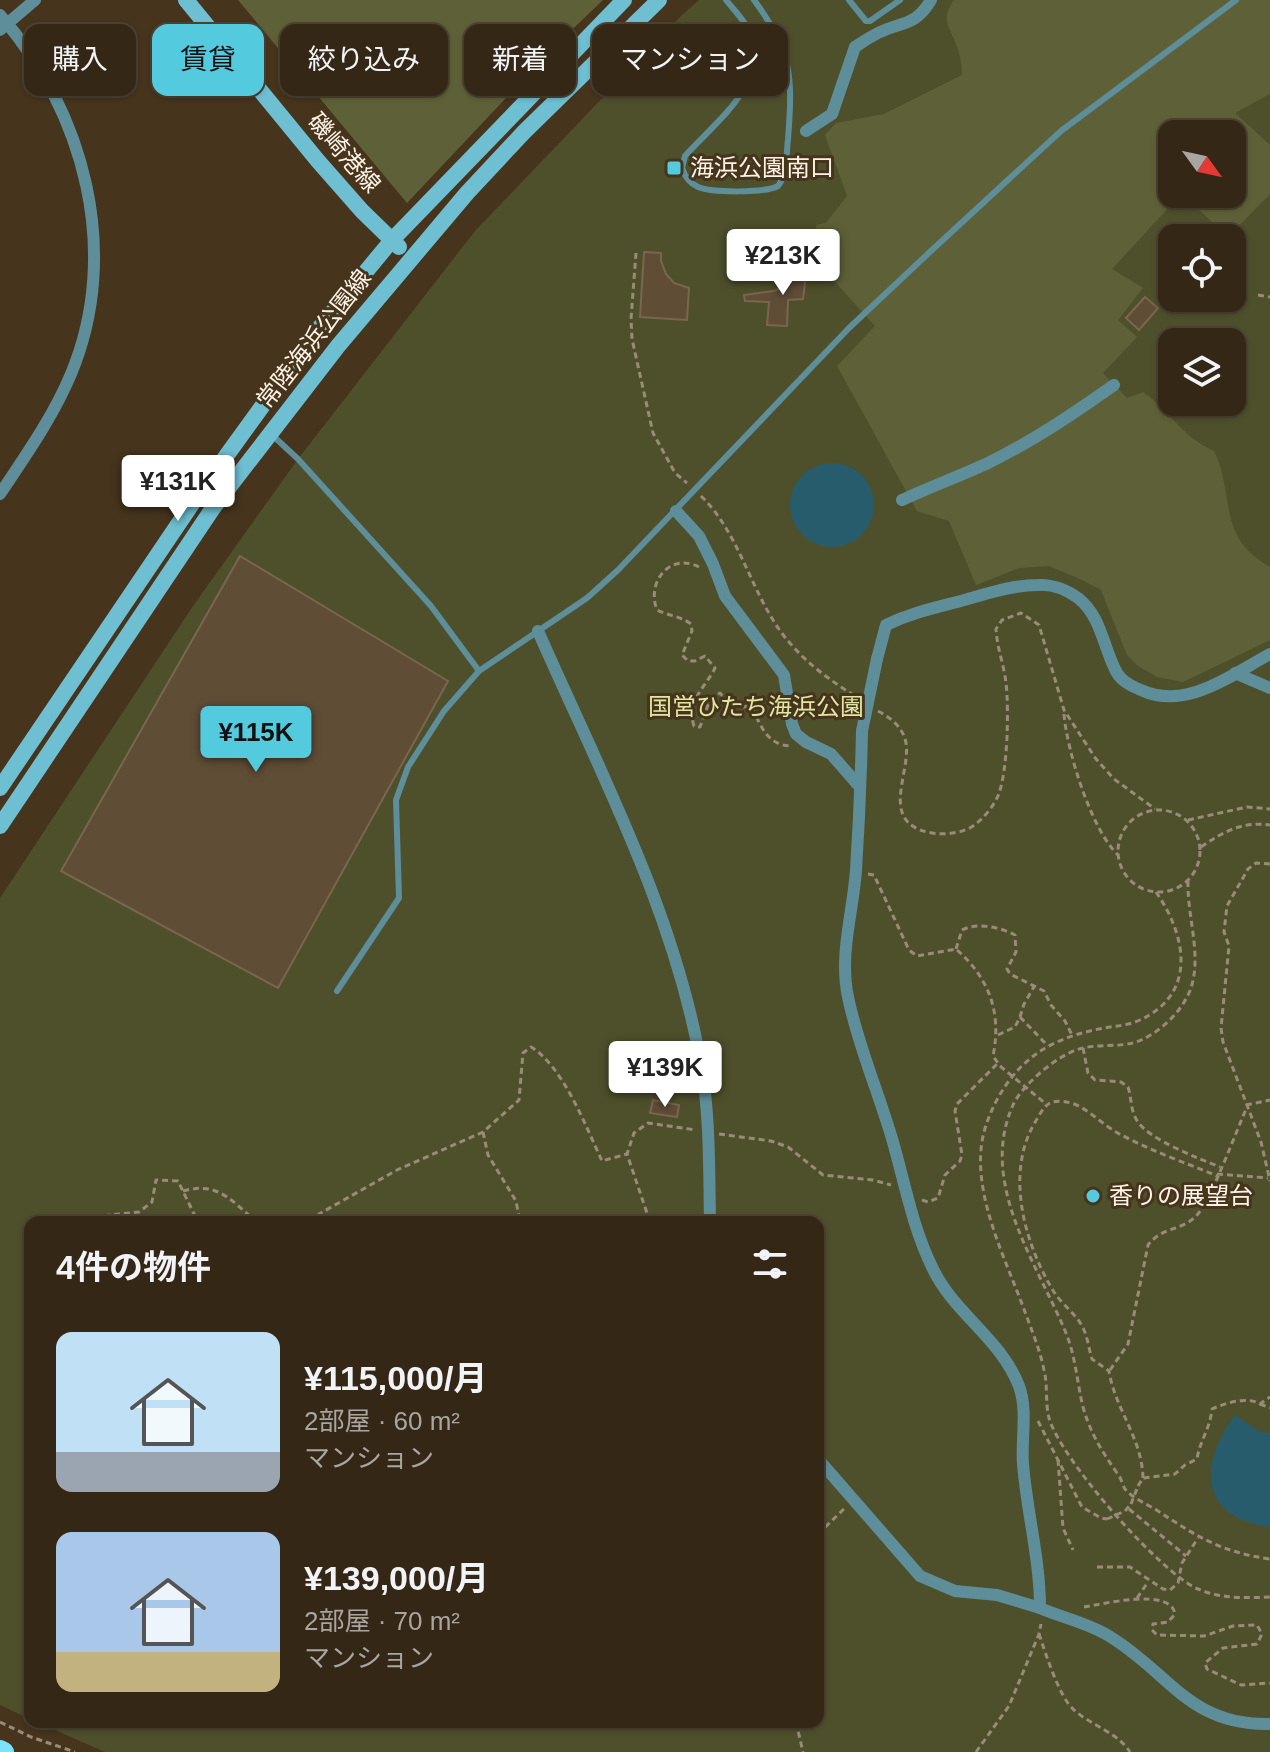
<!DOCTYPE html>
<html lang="ja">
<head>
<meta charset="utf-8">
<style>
	:root { --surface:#342716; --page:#3f3323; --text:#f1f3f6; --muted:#a9a5a1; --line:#4e4435; --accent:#54cade }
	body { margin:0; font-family:Helvetica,"Noto Sans JP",sans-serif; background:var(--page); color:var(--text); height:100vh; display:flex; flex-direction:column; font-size:30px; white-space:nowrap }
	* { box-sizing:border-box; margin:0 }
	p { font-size:26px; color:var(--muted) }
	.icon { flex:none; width:44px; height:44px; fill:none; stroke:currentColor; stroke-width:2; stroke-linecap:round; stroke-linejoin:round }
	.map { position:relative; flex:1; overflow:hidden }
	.drawer { position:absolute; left:24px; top:1216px; width:800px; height:512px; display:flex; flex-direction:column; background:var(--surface); border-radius:16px; box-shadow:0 2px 6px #0004,0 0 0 2px var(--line) }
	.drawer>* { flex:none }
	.top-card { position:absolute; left:24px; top:24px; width:800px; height:72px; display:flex; gap:16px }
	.needle { width:52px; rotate:123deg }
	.fabs { position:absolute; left:1158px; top:120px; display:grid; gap:16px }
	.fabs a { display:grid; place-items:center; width:88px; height:88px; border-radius:16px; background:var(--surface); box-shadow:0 2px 6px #0004,0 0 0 2px var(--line); font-size:40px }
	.price { position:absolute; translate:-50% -68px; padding:0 18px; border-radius:8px; background:#fff; color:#222; font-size:26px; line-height:52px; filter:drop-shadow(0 2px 4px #0008) }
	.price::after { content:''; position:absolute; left:50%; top:48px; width:24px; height:18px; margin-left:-12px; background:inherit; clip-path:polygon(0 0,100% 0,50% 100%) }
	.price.selected { background:var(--accent); color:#111 }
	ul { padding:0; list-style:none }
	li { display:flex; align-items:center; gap:24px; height:200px; padding:0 32px }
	li span { display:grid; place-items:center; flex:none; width:224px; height:160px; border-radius:16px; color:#555 }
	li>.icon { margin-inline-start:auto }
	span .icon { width:96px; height:96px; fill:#fffc; stroke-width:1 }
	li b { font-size:34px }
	h2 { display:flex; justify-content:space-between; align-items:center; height:96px; padding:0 32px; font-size:34px }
	.chip { padding:0 28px; border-radius:16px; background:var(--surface); box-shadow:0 2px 6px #0004,0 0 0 2px var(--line); font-size:28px; line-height:72px }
	.chip.selected { background:var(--accent); color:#111 }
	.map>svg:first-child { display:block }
	.green { fill:#4e502c; fill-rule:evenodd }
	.forest { fill:#5e6137 }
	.water { fill:#275c6d }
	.building { fill:#604d36; stroke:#7a664e; stroke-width:2 }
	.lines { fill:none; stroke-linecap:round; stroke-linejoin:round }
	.path { stroke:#998b78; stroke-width:3; stroke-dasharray:6 4; stroke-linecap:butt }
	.lane { stroke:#5e8e9a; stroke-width:6 }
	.street { stroke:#5e8e9a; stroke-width:12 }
	.secondary { stroke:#6fbfd2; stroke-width:16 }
	.primary { stroke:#7ae4fd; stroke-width:20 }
	.path-bridge { stroke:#998b78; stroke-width:3; stroke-dasharray:6 4; stroke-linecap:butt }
	.street-bridge { stroke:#5e8e9a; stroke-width:12 }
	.poi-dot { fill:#54cade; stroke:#46341d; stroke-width:3 }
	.labels { text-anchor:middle; stroke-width:6; stroke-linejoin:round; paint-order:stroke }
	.street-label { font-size:24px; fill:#fef3e5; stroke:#46341d }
	.poi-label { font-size:24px; fill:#fef3e5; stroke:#46341d; text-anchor:start }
	.park-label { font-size:24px; fill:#e1e7a0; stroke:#46341d }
</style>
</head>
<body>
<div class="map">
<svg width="1270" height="1752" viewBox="0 0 1270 1752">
	<rect width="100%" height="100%" fill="#46341d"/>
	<path class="green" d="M699 0H1270V1752H105L37 1722H818V1222H30V1719L0 1705V898L193 606 298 459 475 231 682 15ZM1172 134H1232V194H1172ZM1172 238H1232V298H1172ZM1172 342H1232V402H1172Z"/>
	<g class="forest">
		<polygon points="238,0 603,0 553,48 407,203"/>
		<path d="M954 0H1270V94L1235 113 1270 145V194L1228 237 1182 194H1232V134H1172V194H1181L1112 269 1143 288 1118 320 1137 337 1103 373 1127 398 1143 392C1171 411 1180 436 1214 451 1236 497 1216 537 1270 567V640L1183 682 1157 677 1138 666 1127 655 1101 590 1080 579 1049 566 1019 568 976 585 949 521 917 511 837 366 875 326 817 262 816 225 826 223 847 196 825 135 836 123 884 114 962 75C962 64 960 53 955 42 948 24 941 19 954 0Z"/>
	</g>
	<g class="water">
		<circle cx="832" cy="505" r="42"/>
		<path d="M1235 1415 1260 1432 1270 1433V1527C1199 1518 1198 1465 1235 1415Z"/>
	</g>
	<g class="building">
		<polygon points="809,251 803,299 788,300 787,326 767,325 769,302 745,301 744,295 774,291 787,286"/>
		<polygon points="644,252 661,253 661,261 666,274 674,283 689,288 687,320 640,317"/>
		<polygon points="1145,297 1158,308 1139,330 1126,318"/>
		<polygon points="240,556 448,681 278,988 61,871"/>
		<polygon points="653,1100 679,1105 677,1117 650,1113"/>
	</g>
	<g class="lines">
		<g class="path">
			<polyline points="636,253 631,319 632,339 653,433 675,473 687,483"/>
			<polyline points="1258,295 1270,297"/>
			<path d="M701 496C736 530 748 580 773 620 793 653 823 676 855 696"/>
			<path d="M699 567C670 552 646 582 657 610 669 616 680 616 691 624L692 631 682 655 688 661H695L705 656 715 668C705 688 686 701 694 726L700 727 708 705 714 697 720 693 725 699"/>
			<path d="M743 707 751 706C761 725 766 745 791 746"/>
			<path d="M878 711C889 717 899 724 904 736 917 766 873 823 932 833 945 835 963 833 973 826 983 819 992 808 997 798 1008 776 1009 708 1006 683 1004 665 997 648 996 629L1002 620 1021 613 1039 625 1064 710 1096 759 1114 779 1155 809"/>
			<path d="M1064 714C1067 751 1091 829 1118 855"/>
			<circle cx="1159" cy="851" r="41"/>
			<polyline points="1188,820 1247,807 1270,809"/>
			<path d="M1201 847C1223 832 1242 821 1270 825"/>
			<polyline points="1270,864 1256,863 1248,869 1227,906 1224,932 1229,946 1221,1028 1223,1042 1261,1142 1270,1181"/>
			<path d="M868 874 874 875 909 950 917 956 956 949C989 978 1002 1012 993 1056L1000 1066"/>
			<path d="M1188 881C1187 917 1202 954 1191 988 1183 1011 1159 1034 1136 1042 1118 1048 1095 1043 1076 1050 1056 1057 1022 1085 1013 1105 978 1183 1037 1263 1066 1333 1075 1355 1077 1380 1082 1403 1089 1431 1101 1450 1117 1473 1121 1477 1122 1484 1125 1489 1131 1497 1146 1504 1155 1509 1196 1536 1220 1552 1270 1559"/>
			<path d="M1156 892C1186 935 1198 993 1140 1020 1127 1026 1113 1026 1099 1029 1079 1033 1060 1039 1042 1050 1013 1068 993 1100 984 1132 969 1190 1006 1259 1025 1312 1032 1331 1040 1350 1044 1370 1048 1385 1045 1403 1049 1418 1060 1458 1160 1573 1198 1589 1221 1599 1246 1598 1270 1597"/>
			<path d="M956 949 962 930C977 922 1000 927 1015 935L1016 952 1007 969 1010 974 1044 991 1051 1005 1065 1021 1072 1035"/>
			<polyline points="1020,1017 1024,1004 1035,985"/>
			<polyline points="998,1035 1015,1027 1020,1017 1048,1046"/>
			<path d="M1083 1048 1088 1073 1095 1080 1121 1082 1128 1087C1132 1099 1130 1111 1138 1122 1150 1140 1200 1159 1220 1167"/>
			<polyline points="1246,1105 1270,1100"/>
			<polyline points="483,1132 488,1155 516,1201 520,1222"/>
			<polyline points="719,1134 771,1141 788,1147 823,1175 873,1180 891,1185"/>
			<polyline points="1217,1174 1268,1178"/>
			<path d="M183 1191C219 1181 231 1201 257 1222"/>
			<polyline points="922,1200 928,1202 938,1198 945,1175 960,1161 962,1155 955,1111 957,1104 997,1064"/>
			<polyline points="85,1222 109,1215 139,1212 152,1202 156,1180 178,1181 198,1222"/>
			<path d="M310 1222 319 1214 397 1170 483 1132 519 1100 523 1053 531 1047C563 1066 586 1127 602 1161L627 1154"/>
			<polyline points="650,1222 627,1154 634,1133 648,1123 696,1130"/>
			<path d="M1110 1370 1128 1344 1148 1245C1163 1226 1182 1231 1196 1216 1210 1203 1237 1129 1247 1107"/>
			<polyline points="1260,1404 1270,1408"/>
			<polyline points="1038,1421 1082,1507 1101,1518 1107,1519"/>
			<polyline points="1058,1460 1063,1528 1073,1550"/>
			<path d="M1143 1478C1142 1438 1115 1409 1109 1371L1092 1359C1089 1350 1088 1339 1084 1330 1078 1315 1062 1305 1054 1292 1025 1245 1005 1175 1034 1124 1045 1106 1047 1097 1071 1103 1086 1107 1102 1124 1116 1132 1148 1150 1184 1162 1217 1176"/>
			<path d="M1138 1486 1143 1478 1175 1474 1185 1465 1197 1459C1200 1440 1210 1429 1212 1409 1225 1403 1248 1396 1260 1404L1270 1397"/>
			<polyline points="1129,1509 1186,1556"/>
			<polyline points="1125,1511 1131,1504"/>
			<polyline points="818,1534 845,1508"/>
			<polyline points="1097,1567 1130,1567 1163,1589 1170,1590 1178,1583 1182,1563 1198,1538"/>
			<polyline points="1137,1598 1148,1582"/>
			<path d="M1084 1607C1103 1604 1171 1587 1175 1614L1168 1622 1153 1624 1152 1630 1157 1635 1204 1636 1233 1626 1257 1625 1262 1634 1257 1644 1223 1648 1205 1663 1207 1669 1241 1685 1270 1683"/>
			<path d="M1039 1634C1046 1654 1059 1697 1074 1710 1092 1726 1117 1732 1130 1752"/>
			<polyline points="0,1722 31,1737 75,1752"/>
			<polyline points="796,1722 803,1752"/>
			<polyline points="976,1752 1009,1706 1039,1634 1041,1624"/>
		</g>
		<g class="lane">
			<path d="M726 0C734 10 743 19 749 30 774 80 714 123 685 156L682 168C685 177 689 183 698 187 712 193 765 193 778 186 788 173 786 155 788 139 793 76 792 51 754 0"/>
			<polyline points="849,0 866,21 870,21 900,0"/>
			<polyline points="271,434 298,459 431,606 479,671"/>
			<polyline points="337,991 399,898 396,800 408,767 444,711 479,671 587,598 618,570 849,328 932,250 1061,131 1236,0"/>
		</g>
		<g class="street">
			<path d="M0 15C84 111 122 252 71 374 53 417 26 455 0 494"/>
			<polyline points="0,30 35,0"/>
			<path d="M806 131 832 114 855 47C862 42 870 37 878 33 902 21 915 27 931 0"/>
			<path d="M902 500C930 487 960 476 988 463 1033 441 1073 414 1114 385"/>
			<polyline points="676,511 699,536 713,564 725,596 784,675 792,724 796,734 806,742 831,754 859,786"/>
			<path d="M538 631C600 772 674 911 701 1064 710 1116 709 1169 710 1222"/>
			<path d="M877 659 886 625C911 613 934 608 961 601 986 594 1012 585 1038 585 1052 584 1067 590 1078 598 1100 615 1103 644 1114 667 1119 680 1129 685 1141 690 1186 711 1231 675 1270 654"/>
			<polyline points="1235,673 1270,688"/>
			<path d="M862 731C861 777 859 824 856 870 853 913 839 954 848 997 858 1046 879 1093 893 1142 905 1184 913 1229 933 1269 954 1313 1001 1339 1019 1386 1028 1411 1021 1438 1023 1464 1027 1513 1040 1559 1040 1608 1063 1618 1088 1623 1109 1636 1169 1672 1189 1726 1270 1724"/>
			<polyline points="818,1459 920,1576 955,1591 997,1595 1040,1608"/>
		</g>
		<g class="secondary">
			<polyline points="186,0 318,161 362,211 399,247"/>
			<polyline points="0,788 198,495 316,332 392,240 624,0"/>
			<polyline points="0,826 213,508 338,346 467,193 524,132 659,0"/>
		</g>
		<polyline class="primary" points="0,1750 4,1752"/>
		<g class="path-bridge">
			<polyline points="1000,1066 1046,1104"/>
			<polyline points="1131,1504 1138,1486"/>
			<polyline points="1107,1519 1125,1511"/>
		</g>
		<polyline class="street-bridge" points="862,731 877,659"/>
	</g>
	<g class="poi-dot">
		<rect x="666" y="160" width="16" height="16" rx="4"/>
		<circle cx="1093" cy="1196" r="8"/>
	</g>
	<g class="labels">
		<g class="street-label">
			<text transform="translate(344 153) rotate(49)" y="8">磯崎港線</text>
			<text transform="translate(314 339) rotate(-52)" y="8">常陸海浜公園線</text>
		</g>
		<g class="poi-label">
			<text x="690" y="176">海浜公園南口</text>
			<text x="1109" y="1204">香りの展望台</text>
		</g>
		<g class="park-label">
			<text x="756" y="715">国営ひたち海浜公園</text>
		</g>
	</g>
</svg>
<div class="fabs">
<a><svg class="needle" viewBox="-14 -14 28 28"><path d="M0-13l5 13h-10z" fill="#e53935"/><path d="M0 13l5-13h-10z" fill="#a9a5a1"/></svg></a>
<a><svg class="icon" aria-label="locate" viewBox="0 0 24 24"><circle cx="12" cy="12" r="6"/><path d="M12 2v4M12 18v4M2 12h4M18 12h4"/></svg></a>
<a><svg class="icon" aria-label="layers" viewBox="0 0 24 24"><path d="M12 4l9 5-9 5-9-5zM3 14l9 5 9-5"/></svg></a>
</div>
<b class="price" style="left:783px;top:297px">¥213K</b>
<b class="price" style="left:178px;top:523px">¥131K</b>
<b class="price selected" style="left:256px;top:774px">¥115K</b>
<b class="price" style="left:665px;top:1109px">¥139K</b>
<div class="top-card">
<a class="chip">購入</a>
<a class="chip selected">賃貸</a>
<a class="chip">絞り込み</a>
<a class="chip">新着</a>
<a class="chip">マンション</a>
</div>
<section class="drawer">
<h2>4件の物件<svg class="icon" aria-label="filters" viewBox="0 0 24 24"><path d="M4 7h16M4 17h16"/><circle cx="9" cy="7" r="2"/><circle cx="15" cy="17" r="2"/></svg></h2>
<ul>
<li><span style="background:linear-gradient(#bfe0f5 75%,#9aa5b1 0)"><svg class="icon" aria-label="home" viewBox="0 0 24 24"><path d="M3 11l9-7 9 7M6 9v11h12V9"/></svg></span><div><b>¥115,000/月</b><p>2部屋 · 60 m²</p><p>マンション</p></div></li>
<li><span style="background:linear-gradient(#a9c7e8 75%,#c2b280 0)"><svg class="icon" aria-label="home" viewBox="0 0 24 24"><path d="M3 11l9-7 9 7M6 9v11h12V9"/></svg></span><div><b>¥139,000/月</b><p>2部屋 · 70 m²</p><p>マンション</p></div></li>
</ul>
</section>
</div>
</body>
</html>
